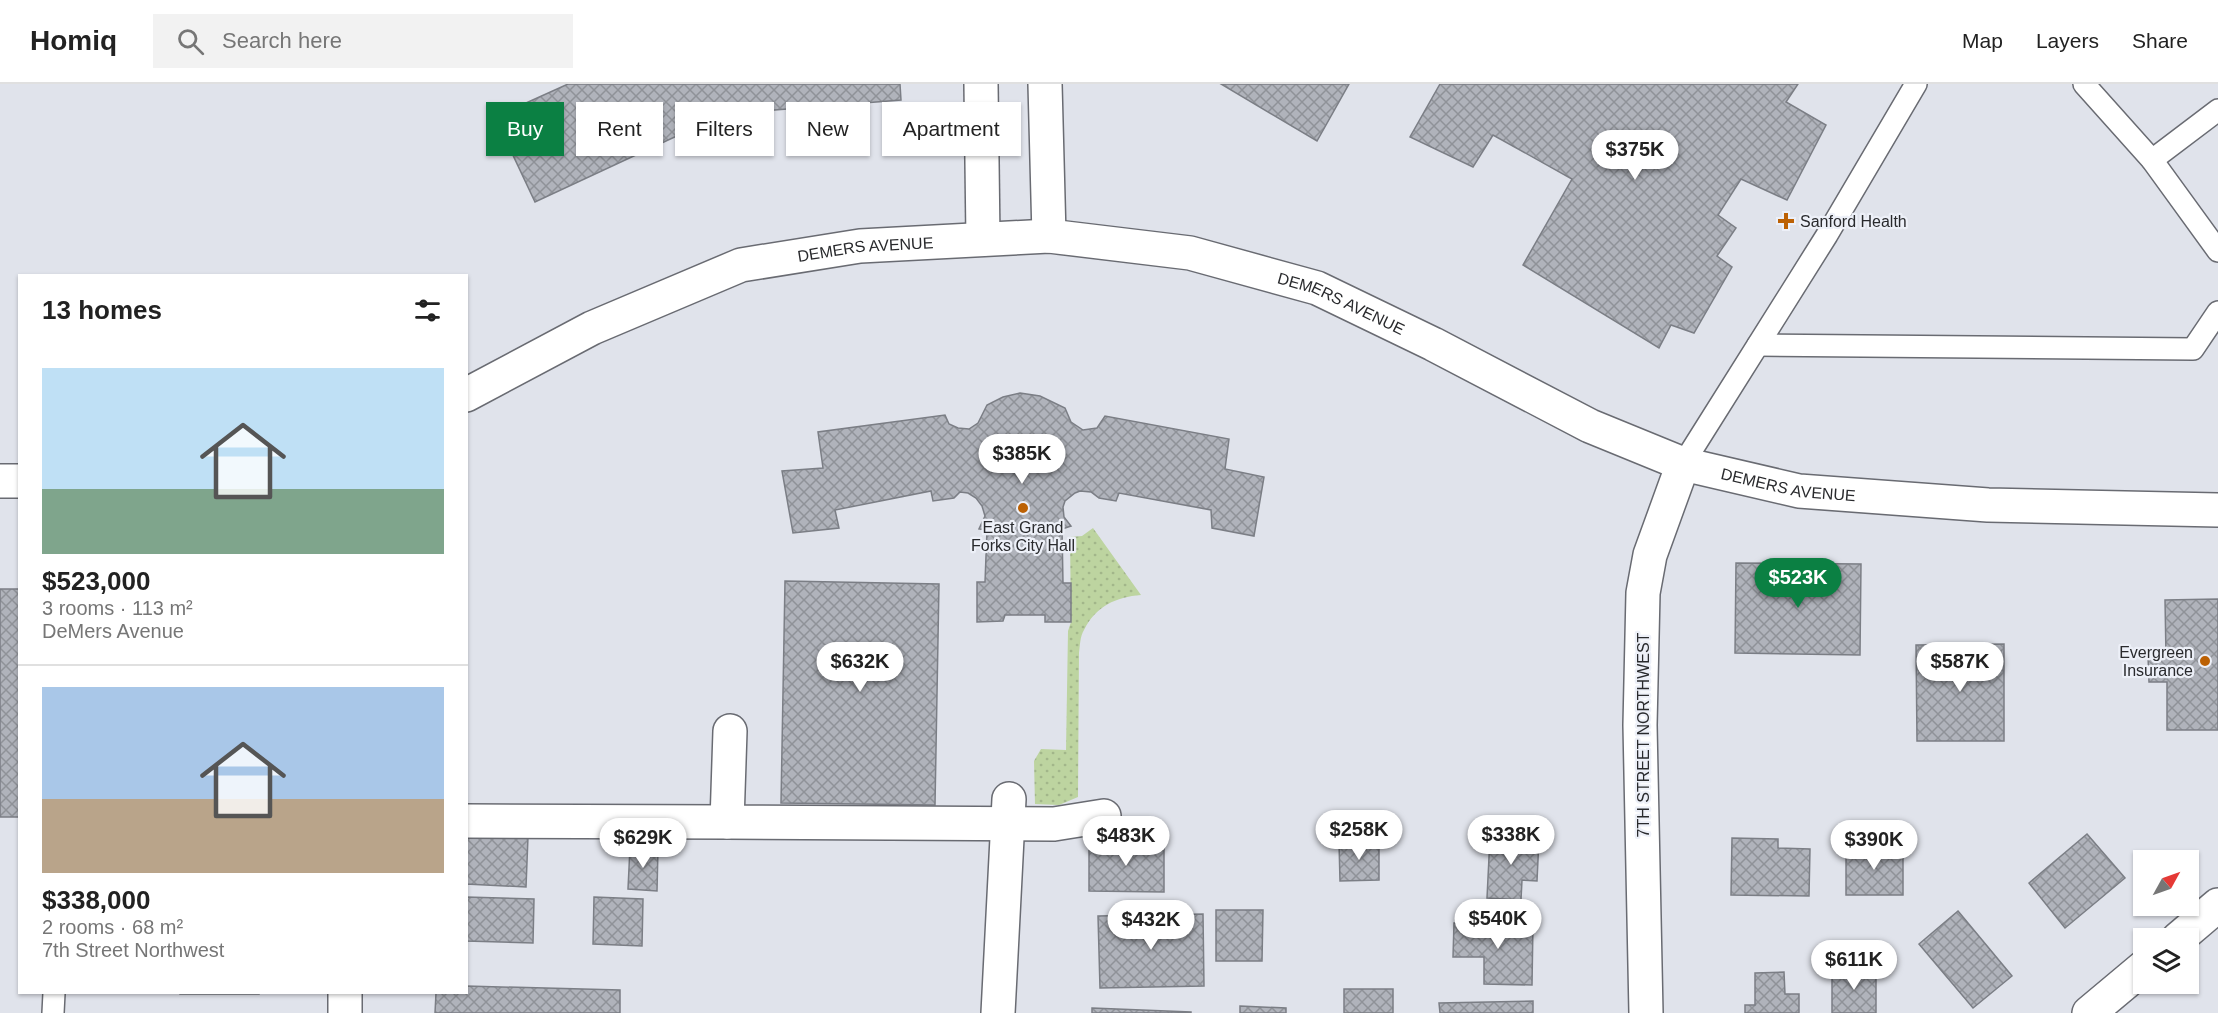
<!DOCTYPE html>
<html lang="en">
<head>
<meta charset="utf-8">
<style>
	:root { --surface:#fff; --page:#f2f2f2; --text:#222; --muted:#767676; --line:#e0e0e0; --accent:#0b8043 }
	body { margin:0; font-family:Helvetica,sans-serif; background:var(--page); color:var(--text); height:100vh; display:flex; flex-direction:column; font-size:22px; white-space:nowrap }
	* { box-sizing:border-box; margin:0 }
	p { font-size:20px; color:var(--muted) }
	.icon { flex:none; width:33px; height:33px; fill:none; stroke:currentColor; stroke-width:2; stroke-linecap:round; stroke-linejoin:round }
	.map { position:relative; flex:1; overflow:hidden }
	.sheet { position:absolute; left:18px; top:190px; width:450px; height:720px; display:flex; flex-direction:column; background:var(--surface); border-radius:0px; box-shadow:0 2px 4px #0004 }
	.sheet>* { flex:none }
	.hud { position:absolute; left:486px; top:18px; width:570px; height:54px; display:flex; gap:12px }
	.needle { width:39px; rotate:50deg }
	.tools { position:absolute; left:2133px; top:766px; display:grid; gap:12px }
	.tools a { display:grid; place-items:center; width:66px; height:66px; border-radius:0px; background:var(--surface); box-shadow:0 2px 4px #0004; font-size:30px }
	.price { position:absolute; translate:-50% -51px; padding:0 14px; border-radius:21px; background:#fff; color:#222; font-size:20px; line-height:39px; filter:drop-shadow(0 2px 3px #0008) }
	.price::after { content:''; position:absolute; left:50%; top:36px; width:18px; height:14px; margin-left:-9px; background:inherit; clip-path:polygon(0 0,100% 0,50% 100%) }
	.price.on { background:var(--accent); color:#fff }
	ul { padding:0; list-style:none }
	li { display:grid; align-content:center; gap:12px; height:318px; padding:0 24px }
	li+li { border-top:2px solid var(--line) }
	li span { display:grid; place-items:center; height:186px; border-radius:0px; color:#555 }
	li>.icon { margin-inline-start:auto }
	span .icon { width:108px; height:108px; fill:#fffc; stroke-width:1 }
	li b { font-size:26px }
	h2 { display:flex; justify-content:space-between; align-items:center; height:72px; padding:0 24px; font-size:26px }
	.chip { padding:0 21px; border-radius:0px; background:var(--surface); box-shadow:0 2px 4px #0004; font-size:21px; line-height:54px }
	.chip.on { background:var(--accent); color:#fff }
	header { display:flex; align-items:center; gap:36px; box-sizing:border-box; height:84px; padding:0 30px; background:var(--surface); border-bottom:2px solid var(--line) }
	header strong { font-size:28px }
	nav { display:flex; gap:33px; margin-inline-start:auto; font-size:21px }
	.search { width:420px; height:54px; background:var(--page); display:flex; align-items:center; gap:15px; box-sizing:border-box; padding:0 21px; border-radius:0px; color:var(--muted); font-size:22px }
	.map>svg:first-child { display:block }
	.grass { fill:url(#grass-dots) }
	.building { fill:url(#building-cross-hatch); stroke:#7b7e85; stroke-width:1.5 }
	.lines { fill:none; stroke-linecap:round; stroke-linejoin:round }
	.service-casing { stroke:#696b72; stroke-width:24 }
	.minor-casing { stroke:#696b72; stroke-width:36 }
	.secondary-casing { stroke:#696b72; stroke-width:36 }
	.service { stroke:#fff; stroke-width:21 }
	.minor { stroke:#fff; stroke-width:33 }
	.secondary { stroke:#fff; stroke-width:33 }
	.poi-dot { fill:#bc6104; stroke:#edf0f8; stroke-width:2 }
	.labels { text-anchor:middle; stroke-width:4.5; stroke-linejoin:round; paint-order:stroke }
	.poi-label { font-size:16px; fill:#292a2d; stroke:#edf0f8; text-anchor:start }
	.street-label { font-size:16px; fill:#292a2d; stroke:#edf0f8 }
</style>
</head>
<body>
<header>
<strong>Homiq</strong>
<div class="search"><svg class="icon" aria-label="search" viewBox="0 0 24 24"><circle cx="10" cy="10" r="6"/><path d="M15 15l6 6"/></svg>Search here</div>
<nav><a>Map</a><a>Layers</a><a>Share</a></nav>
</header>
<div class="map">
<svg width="2218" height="929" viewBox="0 0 2218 929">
	<defs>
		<pattern id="grass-dots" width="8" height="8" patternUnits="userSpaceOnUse" patternTransform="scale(1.5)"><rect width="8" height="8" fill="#bdd4a0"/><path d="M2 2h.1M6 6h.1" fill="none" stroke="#a2b68a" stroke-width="1.8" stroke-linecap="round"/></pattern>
		<pattern id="building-cross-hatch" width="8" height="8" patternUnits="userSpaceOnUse" patternTransform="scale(1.5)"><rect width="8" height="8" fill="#b0b3bb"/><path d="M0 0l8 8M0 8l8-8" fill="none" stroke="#8f9298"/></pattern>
	</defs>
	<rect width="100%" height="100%" fill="#e0e3eb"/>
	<path class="grass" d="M1093 444 1141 511C1116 513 1096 522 1084 546 1080 552 1080 562 1079 569L1078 713 1059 721 1035 720 1034 677 1041 665 1066 666 1068 547 1071 538 1070 453 1082 452Z"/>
	<g class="building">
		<polygon points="568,0 900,0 901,16 724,30 535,118 495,33"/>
		<polygon points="1221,0 1349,0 1317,57"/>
		<polygon points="1440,0 1798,0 1786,18 1826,41 1787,116 1741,95 1718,131 1736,144 1717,172 1732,183 1694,249 1671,241 1659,264 1523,181 1572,95 1493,51 1473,83 1410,53"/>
		<polygon points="1020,309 1040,312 1065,324 1071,338 1083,346 1097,344 1105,332 1229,355 1225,385 1264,393 1254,452 1212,444 1211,426 1119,409 1116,417 1099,414 1091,408 1080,407 1075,409 1065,417 1063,423 1064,433 1071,442 1062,445 1063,499 1071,499 1071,538 1045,538 1045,531 1005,531 1003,537 977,538 977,498 985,498 987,446 979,445 985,432 982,422 976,414 968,409 960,408 954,414 933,417 931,407 835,426 839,444 793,449 782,387 823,384 818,348 945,331 949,340 958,344 969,345 978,339 987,321 1003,313"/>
		<polygon points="1736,479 1861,480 1860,571 1735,569"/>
		<polygon points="785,497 939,500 935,721 781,719"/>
		<rect x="0" y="505" width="20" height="228"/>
		<polygon points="2218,515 2218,646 2167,646 2167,598 2149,598 2148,572 2166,572 2165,516"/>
		<polygon points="2004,560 2004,657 1917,657 1916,561"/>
		<polygon points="466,750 528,753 526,803 466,800"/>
		<polygon points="2087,750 2125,794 2065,844 2029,799"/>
		<polygon points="1490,753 1539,755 1537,797 1522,796 1521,816 1487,814"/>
		<polygon points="1732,754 1778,755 1778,764 1810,765 1809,812 1731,811"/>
		<polygon points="1089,758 1164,759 1164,808 1089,807"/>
		<polygon points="1379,758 1379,796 1340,797 1339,759"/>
		<polygon points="630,763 658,765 657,807 628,805"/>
		<rect x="1846" y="763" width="57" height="48"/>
		<polygon points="466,813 534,815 533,859 466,857"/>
		<polygon points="594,813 643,815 642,862 593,860"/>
		<polygon points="1216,826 1263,826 1262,877 1216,877"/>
		<polygon points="1958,827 2012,892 1973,924 1919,860"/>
		<polygon points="1203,830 1204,902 1100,904 1098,832"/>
		<polygon points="1454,839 1533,840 1532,901 1484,900 1484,873 1453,873"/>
		<polygon points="1832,884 1876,885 1876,929 1832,929"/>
		<polygon points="1784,888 1785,910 1799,910 1799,929 1745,929 1745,921 1755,921 1755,889"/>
		<polygon points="466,902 620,906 620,929 435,929 436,909 466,909"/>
		<rect x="1344" y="905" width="49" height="24"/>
		<rect x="180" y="909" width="79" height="1"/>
		<polygon points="1533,917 1533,929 1440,929 1439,919"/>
		<polygon points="1240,922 1286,924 1286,929 1240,929"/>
		<polygon points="1092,924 1191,928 1191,929 1092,929"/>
	</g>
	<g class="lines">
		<defs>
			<g id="service">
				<polyline points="2084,0 2152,76 2218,167"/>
				<polyline points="2152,76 2218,26"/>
				<polyline points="1758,261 2193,265 2218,228"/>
				<polyline points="1683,380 1827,151 1916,0"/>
				<polyline points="53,929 54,909"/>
			</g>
			<g id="minor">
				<polyline points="981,0 983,155"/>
				<polyline points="1045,0 1049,152"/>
				<polyline points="730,647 727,738 1054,740 1104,732"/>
				<polyline points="466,737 727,738"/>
				<polyline points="2178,855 2218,821"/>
				<polyline points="345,909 345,929"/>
				<polyline points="998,929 1009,715"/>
				<polyline points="1646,929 1640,641 1643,509 1650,471 1683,380"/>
				<polyline points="2089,929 2144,883"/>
			</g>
			<g id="secondary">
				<path id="s1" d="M466 311 592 244 741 181 860 162 1049 152 1190 169 1317 204 1433 260 1590 342 1683 380 1799 407 1988 421 2218 426"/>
				<polyline points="0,397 20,397"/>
			</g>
		</defs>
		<use href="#service" class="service-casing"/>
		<use href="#minor" class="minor-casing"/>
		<use href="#secondary" class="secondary-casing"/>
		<use href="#service" class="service"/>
		<use href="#minor" class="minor"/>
		<use href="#secondary" class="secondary"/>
	</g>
	<g class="poi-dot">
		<path d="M1783 128h6v6h6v6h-6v6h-6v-6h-6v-6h6z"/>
		<circle cx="1023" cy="424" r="6"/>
		<circle cx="2205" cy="577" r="6"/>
	</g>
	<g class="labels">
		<g class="poi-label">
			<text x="1800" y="143">Sanford Health</text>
			<text x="1023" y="449" text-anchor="middle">East Grand<tspan x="1023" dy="18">Forks City Hall</tspan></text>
			<text x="2193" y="574" text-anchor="end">Evergreen<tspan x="2193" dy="18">Insurance</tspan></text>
		</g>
		<g class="street-label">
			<text dy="6" stroke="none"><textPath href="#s1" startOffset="430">DEMERS AVENUE</textPath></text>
			<text dy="6" stroke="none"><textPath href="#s1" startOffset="916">DEMERS AVENUE</textPath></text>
			<text dy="6" stroke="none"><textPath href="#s1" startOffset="1402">DEMERS AVENUE</textPath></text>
			<text transform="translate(1643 651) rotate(-90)" y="6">7TH STREET NORTHWEST</text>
		</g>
	</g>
</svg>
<div class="tools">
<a><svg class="needle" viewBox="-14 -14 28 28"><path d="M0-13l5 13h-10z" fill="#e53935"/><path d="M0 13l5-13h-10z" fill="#767676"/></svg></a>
<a><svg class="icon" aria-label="layers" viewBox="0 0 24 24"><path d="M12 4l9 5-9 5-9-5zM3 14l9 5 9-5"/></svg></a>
</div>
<b class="price" style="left:1635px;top:97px">$375K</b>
<b class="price" style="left:1022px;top:401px">$385K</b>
<b class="price on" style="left:1798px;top:525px">$523K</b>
<b class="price" style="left:860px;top:609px">$632K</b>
<b class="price" style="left:1960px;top:609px">$587K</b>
<b class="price" style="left:1359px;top:777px">$258K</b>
<b class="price" style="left:1511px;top:782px">$338K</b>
<b class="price" style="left:1126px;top:783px">$483K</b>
<b class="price" style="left:643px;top:785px">$629K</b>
<b class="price" style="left:1874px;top:787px">$390K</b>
<b class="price" style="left:1498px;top:866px">$540K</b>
<b class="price" style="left:1151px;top:867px">$432K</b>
<b class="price" style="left:1854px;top:907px">$611K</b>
<div class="hud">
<a class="chip on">Buy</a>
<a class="chip">Rent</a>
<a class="chip">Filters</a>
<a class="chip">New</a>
<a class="chip">Apartment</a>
</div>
<section class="sheet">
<h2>13 homes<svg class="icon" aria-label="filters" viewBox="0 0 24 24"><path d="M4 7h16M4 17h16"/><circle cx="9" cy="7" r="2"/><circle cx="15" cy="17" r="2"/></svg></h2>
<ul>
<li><span style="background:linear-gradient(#bfe0f5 65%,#7fa58c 0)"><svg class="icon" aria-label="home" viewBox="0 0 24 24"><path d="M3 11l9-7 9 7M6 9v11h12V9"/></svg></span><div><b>$523,000</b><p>3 rooms · 113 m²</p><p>DeMers Avenue</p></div></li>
<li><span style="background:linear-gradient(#a9c7e8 60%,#b9a48a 0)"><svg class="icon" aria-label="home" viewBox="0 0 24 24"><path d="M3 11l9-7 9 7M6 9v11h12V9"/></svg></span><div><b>$338,000</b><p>2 rooms · 68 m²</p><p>7th Street Northwest</p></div></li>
</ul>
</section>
</div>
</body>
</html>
